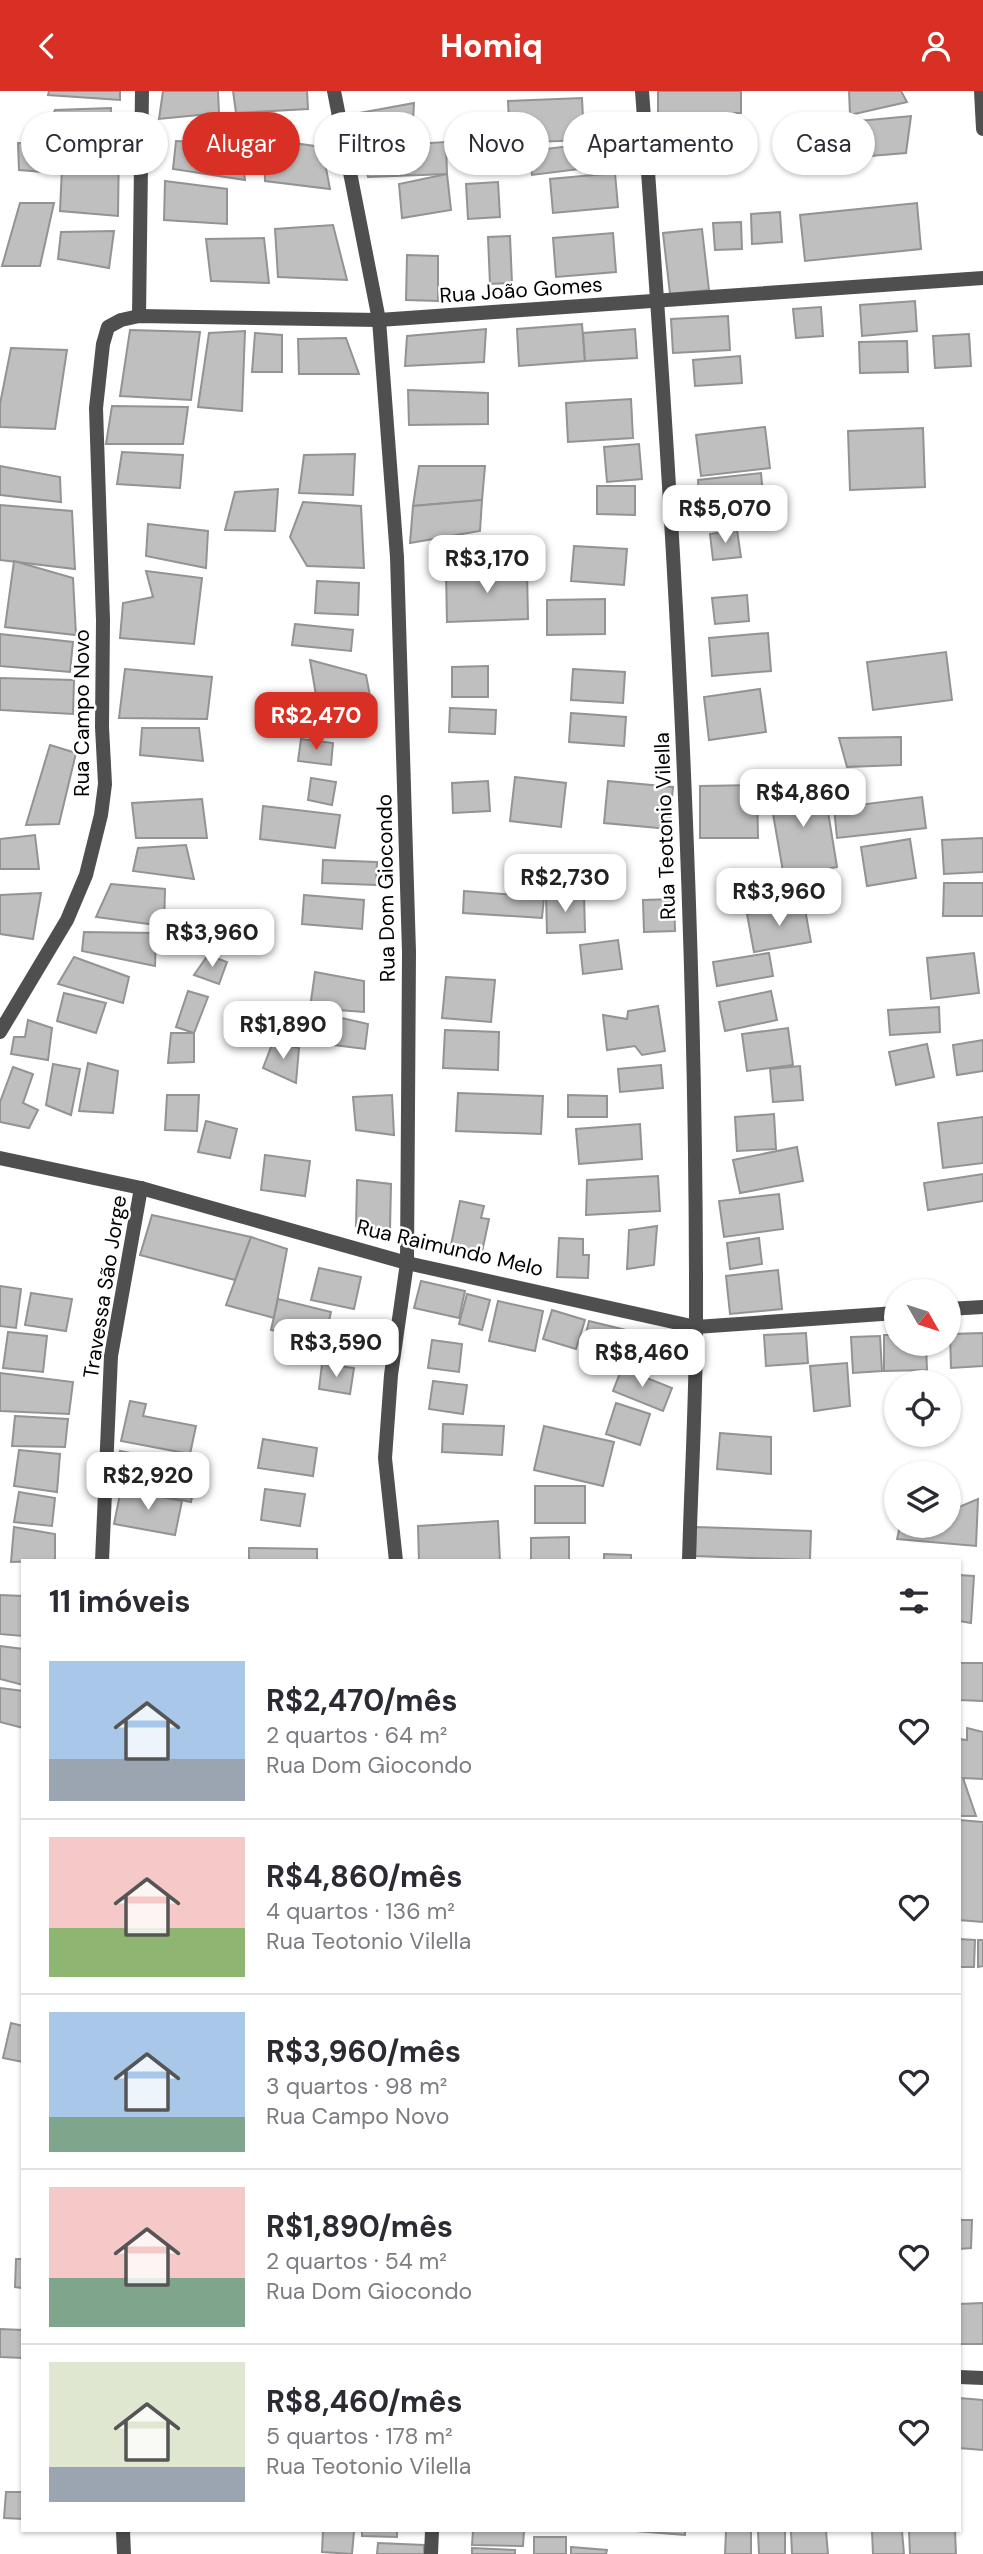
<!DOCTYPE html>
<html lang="pt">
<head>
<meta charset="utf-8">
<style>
	:root { --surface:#fff; --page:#f7f7f7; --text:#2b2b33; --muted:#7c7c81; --line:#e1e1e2; --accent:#d93025 }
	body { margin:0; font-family:"DM Sans",sans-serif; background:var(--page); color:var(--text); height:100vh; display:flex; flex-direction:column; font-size:26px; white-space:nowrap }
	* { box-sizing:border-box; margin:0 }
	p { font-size:23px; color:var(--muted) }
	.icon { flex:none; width:38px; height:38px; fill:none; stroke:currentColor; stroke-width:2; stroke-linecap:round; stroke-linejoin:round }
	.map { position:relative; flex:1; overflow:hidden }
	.panel { position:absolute; left:21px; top:1468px; width:940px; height:973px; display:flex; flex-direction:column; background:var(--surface); border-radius:0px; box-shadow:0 2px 5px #0004 }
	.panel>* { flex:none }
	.top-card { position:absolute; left:21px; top:21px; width:942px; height:63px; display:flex; gap:14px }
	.needle { width:46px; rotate:129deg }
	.buttons { position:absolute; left:884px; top:1188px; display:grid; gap:14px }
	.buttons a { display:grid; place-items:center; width:77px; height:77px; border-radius:50%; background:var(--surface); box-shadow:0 2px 5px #0004; font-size:35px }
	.price { position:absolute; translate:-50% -60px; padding:0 16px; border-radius:14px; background:#fff; color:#222; font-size:23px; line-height:46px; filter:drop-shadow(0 2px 4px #0008) }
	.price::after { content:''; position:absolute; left:50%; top:42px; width:21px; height:16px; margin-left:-10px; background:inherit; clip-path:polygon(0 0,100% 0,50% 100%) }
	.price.current { background:var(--accent); color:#fff }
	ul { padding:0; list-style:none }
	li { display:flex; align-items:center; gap:21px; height:175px; padding:0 28px }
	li+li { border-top:2px solid var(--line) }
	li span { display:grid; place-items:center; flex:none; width:196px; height:140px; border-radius:0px; color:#555 }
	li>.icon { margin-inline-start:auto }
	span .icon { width:84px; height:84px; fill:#fffc; stroke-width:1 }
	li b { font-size:30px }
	h2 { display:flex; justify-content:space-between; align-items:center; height:84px; padding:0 28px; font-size:30px }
	.pill { padding:0 24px; border-radius:32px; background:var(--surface); box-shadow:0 2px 5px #0004; font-size:24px; line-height:63px }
	.pill.current { background:var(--accent); color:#fff }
	header { display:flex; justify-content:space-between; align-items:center; height:91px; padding:0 28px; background:var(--accent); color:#fff; font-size:32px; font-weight:800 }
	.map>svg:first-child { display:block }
	.building { fill:#bfbfbf; stroke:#939393; stroke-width:2 }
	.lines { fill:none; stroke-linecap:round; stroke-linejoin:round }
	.minor { stroke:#4f4f4f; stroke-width:14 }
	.labels { text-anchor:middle; stroke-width:5; stroke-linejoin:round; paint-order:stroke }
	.street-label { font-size:21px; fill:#000; stroke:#fff }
</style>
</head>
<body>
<header><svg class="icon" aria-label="back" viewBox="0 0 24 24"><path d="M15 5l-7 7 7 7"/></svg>Homiq<svg class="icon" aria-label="person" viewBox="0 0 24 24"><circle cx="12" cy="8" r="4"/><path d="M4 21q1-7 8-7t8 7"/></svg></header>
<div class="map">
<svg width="983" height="2463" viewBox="0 0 983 2463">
	<rect width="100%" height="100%" fill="#fff"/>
	<g class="building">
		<polygon points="49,0 120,0 120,9 48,4"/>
		<polygon points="163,0 218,0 219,22 159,28"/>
		<polygon points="233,0 307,0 308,18 236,22"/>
		<rect x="658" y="0" width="83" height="22"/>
		<polygon points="849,0 901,0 907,11 850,24"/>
		<polygon points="582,7 584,49 510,52 508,10"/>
		<polygon points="414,12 412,48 361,47 359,22"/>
		<polygon points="111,17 110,46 46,43 55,19"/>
		<polygon points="911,25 906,62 846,67 848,31"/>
		<polygon points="737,40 738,66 698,68 697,42"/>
		<polygon points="694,44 695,77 661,79 660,46"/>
		<polygon points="264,48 322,56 330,98 265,90"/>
		<polygon points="119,49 118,125 60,120 63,56"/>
		<polygon points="176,50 241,53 245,89 173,78"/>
		<polygon points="446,51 447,83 368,86 362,56"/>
		<polygon points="18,52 51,54 55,82 19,79"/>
		<polygon points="594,52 596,76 532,84 529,60"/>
		<polygon points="615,82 618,116 553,122 550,88"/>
		<polygon points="447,83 451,119 402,127 399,93"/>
		<polygon points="165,90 227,98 227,133 164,129"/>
		<polygon points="498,91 500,126 468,128 466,93"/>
		<polygon points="20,112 54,112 40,175 2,175"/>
		<polygon points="917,112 921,158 805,170 800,124"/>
		<polygon points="780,121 782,151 752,153 751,123"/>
		<polygon points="741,131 742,158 715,159 713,132"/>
		<polygon points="333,134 347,189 278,186 275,138"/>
		<polygon points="702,138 709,199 670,203 663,142"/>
		<polygon points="114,140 109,177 58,168 61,141"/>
		<polygon points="613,142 616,181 556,186 553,147"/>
		<polygon points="510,145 512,192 490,193 488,146"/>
		<polygon points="264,147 269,192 211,190 206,148"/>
		<polygon points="407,164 438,165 438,210 406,209"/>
		<polygon points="915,210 917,240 862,245 860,214"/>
		<polygon points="821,216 823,245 796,247 793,218"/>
		<polygon points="728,225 730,259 673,262 671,228"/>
		<polygon points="582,233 585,270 519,275 517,238"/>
		<polygon points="486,238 484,271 405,275 407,245"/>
		<polygon points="635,238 637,267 585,270 583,242"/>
		<polygon points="130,239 200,241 191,309 120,305"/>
		<polygon points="245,240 242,320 198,316 209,242"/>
		<polygon points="255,242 282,244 282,281 252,281"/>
		<polygon points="969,243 971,275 935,277 933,245"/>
		<polygon points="346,247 359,283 299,283 298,248"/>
		<polygon points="907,250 908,281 860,282 859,251"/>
		<polygon points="11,257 67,259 55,338 0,336 0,313"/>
		<polygon points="740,265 742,292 695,295 693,269"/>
		<polygon points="408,299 488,302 488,333 409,334"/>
		<polygon points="631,308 633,347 568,351 566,312"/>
		<polygon points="112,315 188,316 183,353 106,353"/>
		<polygon points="765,336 770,377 701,385 696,344"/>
		<polygon points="923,337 925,396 850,399 848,340"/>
		<polygon points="639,353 642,388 607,391 604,356"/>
		<polygon points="122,361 183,364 180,397 117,393"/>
		<polygon points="355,363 353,404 299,402 304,364"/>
		<polygon points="0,375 60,386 61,411 0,404"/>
		<polygon points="419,375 485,375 482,409 413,415"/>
		<polygon points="761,382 764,416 700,421 698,389"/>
		<polygon points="597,395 635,395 635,424 597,423"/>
		<polygon points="278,398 275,440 225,439 235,401"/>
		<polygon points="482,409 480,440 410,452 413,415"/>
		<polygon points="303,411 361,415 364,477 307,475 290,446"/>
		<polygon points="0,414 72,420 75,478 0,469"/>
		<polygon points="148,433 208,440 206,477 146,465"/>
		<polygon points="737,439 741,466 713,469 710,443"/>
		<polygon points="574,455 627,458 624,494 571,490"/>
		<polygon points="14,470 73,487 76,544 5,536"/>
		<polygon points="527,478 528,528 447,531 446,480"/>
		<polygon points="146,480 202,487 194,553 120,547 123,512 153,506"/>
		<polygon points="317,490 359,492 358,524 315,522"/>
		<polygon points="747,504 749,530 715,533 712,507"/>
		<polygon points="605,508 605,543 547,544 547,509"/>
		<polygon points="295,533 353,539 351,560 292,554"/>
		<polygon points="768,542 771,580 712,585 709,547"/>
		<polygon points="0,543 73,551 70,581 0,575"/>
		<polygon points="946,561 952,609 873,619 867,571"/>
		<polygon points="310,569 366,584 372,615 319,622"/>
		<polygon points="488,575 488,606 452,606 452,576"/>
		<polygon points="125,578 212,586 207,628 119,627"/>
		<polygon points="573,578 625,581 623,612 571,609"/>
		<polygon points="0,587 74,589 73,623 0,619"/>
		<polygon points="760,598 766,641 709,649 704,606"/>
		<polygon points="450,617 496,619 495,643 449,641"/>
		<polygon points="571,622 626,626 624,655 569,651"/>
		<polygon points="142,637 199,637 203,670 140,664"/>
		<polygon points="901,646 901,674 847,676 839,647"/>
		<polygon points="301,648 333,652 331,674 298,670"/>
		<polygon points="50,654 76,662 59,733 26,734"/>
		<polygon points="515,686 566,692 561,736 510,730"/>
		<polygon points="311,687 336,691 332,714 308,709"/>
		<polygon points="488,690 490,720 453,722 452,692"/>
		<polygon points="608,690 673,696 669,738 604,732"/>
		<polygon points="823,690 837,776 784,786 769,700"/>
		<polygon points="757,694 758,747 700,747 700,695"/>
		<polygon points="922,706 926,737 837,747 834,717"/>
		<polygon points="202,708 207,747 136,747 132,712"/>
		<polygon points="263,715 340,724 335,757 260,748"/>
		<polygon points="35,744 39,778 0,778 0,748"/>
		<polygon points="983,747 983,781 944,783 942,749"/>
		<polygon points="910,748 916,787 867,795 861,756"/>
		<polygon points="186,754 194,788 133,780 138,757"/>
		<polygon points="323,769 377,771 376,794 322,792"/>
		<polygon points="944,792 983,792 983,825 943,825"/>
		<polygon points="111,793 165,798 164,835 96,826"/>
		<polygon points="464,800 544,806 542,827 463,822"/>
		<polygon points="41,802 33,848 0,843 0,804"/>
		<polygon points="304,804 364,809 362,838 302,833"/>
		<polygon points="546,804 584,804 585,841 547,842"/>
		<polygon points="674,808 675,840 644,841 643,809"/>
		<polygon points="804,813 811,851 754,861 747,823"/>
		<polygon points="84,841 156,842 155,875 82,860"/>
		<polygon points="618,849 622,878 583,883 580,854"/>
		<polygon points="769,862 773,885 717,895 713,871"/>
		<polygon points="974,862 979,902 931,908 927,867"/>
		<polygon points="208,864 227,871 219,893 194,884"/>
		<polygon points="74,866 129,886 123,912 58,893"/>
		<polygon points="315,881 364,890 364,921 310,917"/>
		<polygon points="446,886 495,889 491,931 442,927"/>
		<polygon points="188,900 208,906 194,942 176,936"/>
		<polygon points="771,900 777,929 725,940 719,911"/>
		<polygon points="64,902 106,912 96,942 57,930"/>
		<polygon points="658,915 665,960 642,964 635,955 607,959 603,924 627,928 628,920"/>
		<polygon points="939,916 940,941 890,944 888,919"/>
		<polygon points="324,923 368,933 365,958 326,953"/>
		<polygon points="28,929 52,937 48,969 11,963 14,946 25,946"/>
		<polygon points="788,937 793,974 747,980 742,943"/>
		<polygon points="445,939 499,941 498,979 443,977"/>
		<polygon points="171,942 194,942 194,971 168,972"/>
		<polygon points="983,949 983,980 957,984 953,954"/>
		<polygon points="273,951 299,957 296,992 263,977"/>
		<polygon points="927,953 934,986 896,994 889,961"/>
		<polygon points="88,972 118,980 113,1022 79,1020"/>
		<polygon points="53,973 80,978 71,1024 46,1014"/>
		<polygon points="661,974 663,997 620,1001 618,978"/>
		<polygon points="800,975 803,1009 773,1011 770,978"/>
		<polygon points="13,976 33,983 23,1012 38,1019 29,1037 0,1031 0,1011"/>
		<polygon points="458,1002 543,1005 541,1043 456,1040"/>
		<polygon points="167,1004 199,1004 197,1040 165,1039"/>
		<polygon points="392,1004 394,1044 356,1039 353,1006"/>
		<polygon points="568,1004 607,1005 607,1026 568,1026"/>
		<polygon points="774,1023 776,1058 737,1060 735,1026"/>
		<polygon points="983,1026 983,1072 943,1077 938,1032"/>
		<polygon points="206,1030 237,1038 230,1067 198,1061"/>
		<polygon points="640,1033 642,1068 579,1073 576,1038"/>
		<polygon points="797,1056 803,1090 740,1102 733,1069"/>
		<polygon points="265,1064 310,1070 305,1105 261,1099"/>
		<polygon points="983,1083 983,1110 928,1119 924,1092"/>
		<polygon points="658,1085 660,1120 586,1124 587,1089"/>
		<polygon points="357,1089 391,1093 390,1139 356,1135"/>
		<polygon points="779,1103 783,1138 724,1146 719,1110"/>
		<polygon points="460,1110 484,1115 481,1127 489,1128 482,1161 451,1154"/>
		<polygon points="152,1124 251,1146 235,1189 140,1164"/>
		<polygon points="657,1135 654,1174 627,1178 629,1139"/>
		<polygon points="251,1146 287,1158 274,1227 226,1214"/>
		<polygon points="559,1147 583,1148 583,1164 589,1164 588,1187 557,1186"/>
		<polygon points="759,1147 762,1173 730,1178 727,1152"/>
		<polygon points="319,1177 361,1186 354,1218 311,1209"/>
		<polygon points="778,1179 782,1218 730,1223 726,1185"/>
		<polygon points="421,1190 465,1200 459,1227 414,1217"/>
		<polygon points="0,1195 21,1198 16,1237 0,1235"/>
		<polygon points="31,1202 72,1208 66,1240 25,1234"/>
		<polygon points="467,1203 490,1209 482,1239 459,1233"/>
		<polygon points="278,1208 331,1221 324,1251 271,1239"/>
		<polygon points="498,1210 543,1220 535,1260 489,1250"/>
		<polygon points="552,1219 585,1229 576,1258 543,1248"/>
		<polygon points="589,1230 630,1240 624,1264 583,1255"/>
		<polygon points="8,1241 47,1245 43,1281 3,1277"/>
		<polygon points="806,1242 808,1272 766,1275 764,1244"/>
		<polygon points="983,1242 983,1275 951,1277 950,1243"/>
		<polygon points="636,1243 673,1251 667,1278 629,1269"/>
		<polygon points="884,1244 896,1244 896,1253 926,1253 927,1279 884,1280"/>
		<polygon points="880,1245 882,1280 853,1282 851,1246"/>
		<polygon points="432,1249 462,1253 459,1281 428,1277"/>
		<polygon points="847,1272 850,1315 814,1320 810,1275"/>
		<polygon points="322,1273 354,1277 350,1303 319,1298"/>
		<polygon points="622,1277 672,1297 663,1320 613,1300"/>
		<polygon points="0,1282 73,1291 69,1323 0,1320"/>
		<polygon points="433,1290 467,1294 463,1323 429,1318"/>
		<polygon points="130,1310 146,1313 143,1325 196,1335 190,1363 121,1350"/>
		<polygon points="616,1312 650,1323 640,1354 606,1343"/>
		<polygon points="15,1325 68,1328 65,1356 12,1355"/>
		<polygon points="443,1333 504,1335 502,1364 442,1361"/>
		<polygon points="544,1335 614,1351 603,1395 534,1379"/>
		<polygon points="720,1342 771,1346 771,1383 717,1378"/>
		<polygon points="263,1348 317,1357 313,1385 258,1377"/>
		<polygon points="19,1359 60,1363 57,1401 14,1395"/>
		<polygon points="120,1360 198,1375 191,1411 113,1395"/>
		<rect x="535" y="1395" width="50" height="37"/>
		<polygon points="121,1398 182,1410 175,1444 114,1433"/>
		<polygon points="265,1398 305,1403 300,1435 261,1429"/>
		<polygon points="19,1401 55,1407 52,1435 14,1431"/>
		<polygon points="948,1403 958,1406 959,1416 978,1408 976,1455 897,1448 900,1435 948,1435"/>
		<polygon points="498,1430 500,1470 419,1470 418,1435"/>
		<polygon points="14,1436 55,1443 55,1470 11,1471"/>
		<polygon points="696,1436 811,1440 810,1469 695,1465"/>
		<polygon points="569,1446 569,1470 531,1470 531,1447"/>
		<polygon points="249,1457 317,1458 317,1470 249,1470"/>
		<polygon points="604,1463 631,1464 631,1470 604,1470"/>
		<polygon points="959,1484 974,1485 971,1532 959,1530"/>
		<polygon points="0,1504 23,1505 23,1545 0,1543"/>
		<polygon points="0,1555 23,1558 23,1594 0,1588"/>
		<polygon points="959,1572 983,1572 983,1610 959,1609"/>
		<polygon points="0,1597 23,1600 23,1637 0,1631"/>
		<polygon points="967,1637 983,1641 983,1688 963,1687 976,1725 959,1725 959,1648 967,1649"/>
		<polygon points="959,1729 983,1731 983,1831 959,1829"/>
		<polygon points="959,1848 975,1849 974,1876 959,1876"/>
		<polygon points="978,1849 983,1849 983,1875 978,1876"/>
		<polygon points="11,1932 23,1935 23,1971 3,1967"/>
		<polygon points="959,2129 972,2129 971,2157 959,2158"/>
		<polygon points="16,2168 23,2168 23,2197 15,2196"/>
		<polygon points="983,2212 983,2253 959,2253 959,2213"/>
		<polygon points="0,2238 23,2239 23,2267 0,2266"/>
		<polygon points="959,2307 983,2309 983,2359 959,2357"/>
		<polygon points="6,2401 23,2401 23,2428 4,2427"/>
		<polygon points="323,2440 354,2440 352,2463 322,2461"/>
		<polygon points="362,2440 397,2440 397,2446 362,2445"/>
		<polygon points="473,2440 524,2440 523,2455 472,2454"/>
		<polygon points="635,2440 685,2440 685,2444"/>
		<polygon points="722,2440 751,2440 751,2463 725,2463 726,2440"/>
		<polygon points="758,2440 785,2440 785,2463 759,2463"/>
		<polygon points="791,2440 826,2440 828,2463 792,2463"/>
		<polygon points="872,2440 902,2440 904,2463 873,2463"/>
		<polygon points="909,2440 955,2440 956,2463 910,2463"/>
		<rect x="534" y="2446" width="32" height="17"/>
		<polygon points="378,2452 424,2454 424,2463 377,2463"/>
		<polygon points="571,2456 607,2459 606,2463 571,2463"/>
		<polygon points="472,2457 515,2459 515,2463 472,2463"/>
	</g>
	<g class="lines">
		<g class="minor">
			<polyline points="334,0 379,229 397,466 409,861 407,1172 391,1284 385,1367 396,1470"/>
			<path d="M642 0C673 411 697 822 696 1233 696 1312 691 1391 689 1470"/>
			<polyline points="981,0 983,38"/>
			<polyline points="139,225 142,0"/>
			<polyline points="0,941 67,829 86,784 101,724 105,693 102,636 103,529 96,317 103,253 108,236 121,229 139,225 379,229 983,187"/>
			<polyline points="0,1067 141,1097 407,1172 696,1236 896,1222"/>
			<polyline points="948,1218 983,1216"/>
			<polyline points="102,1470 111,1265 141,1097"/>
			<polyline points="959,2286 983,2287"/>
			<polyline points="123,2440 124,2463"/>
			<polyline points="431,2463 432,2440"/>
		</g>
	</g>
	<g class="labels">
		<g class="street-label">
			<text transform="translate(521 199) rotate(-4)" y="7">Rua João Gomes</text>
			<text transform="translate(82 622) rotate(-90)" y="7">Rua Campo Novo</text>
			<text transform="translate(665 735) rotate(-92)" y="7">Rua Teotonio Vilella</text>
			<text transform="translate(386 797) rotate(-91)" y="7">Rua Dom Giocondo</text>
			<text transform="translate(450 1157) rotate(13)" y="7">Rua Raimundo Melo</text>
			<text transform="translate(105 1196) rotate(-81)" y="7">Travessa São Jorge</text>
		</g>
	</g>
</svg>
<div class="buttons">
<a><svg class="needle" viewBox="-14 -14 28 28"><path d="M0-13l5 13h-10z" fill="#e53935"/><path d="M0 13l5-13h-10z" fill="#7c7c81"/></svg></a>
<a><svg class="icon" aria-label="locate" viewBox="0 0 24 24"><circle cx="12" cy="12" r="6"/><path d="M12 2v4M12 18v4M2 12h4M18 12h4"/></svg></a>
<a><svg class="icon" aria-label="layers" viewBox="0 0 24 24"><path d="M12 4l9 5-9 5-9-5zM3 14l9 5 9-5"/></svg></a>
</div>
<b class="price" style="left:725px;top:454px">R$5,070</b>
<b class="price" style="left:487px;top:504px">R$3,170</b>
<b class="price current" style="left:316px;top:661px">R$2,470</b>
<b class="price" style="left:803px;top:738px">R$4,860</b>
<b class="price" style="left:565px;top:823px">R$2,730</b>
<b class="price" style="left:779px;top:837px">R$3,960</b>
<b class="price" style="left:212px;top:878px">R$3,960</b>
<b class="price" style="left:283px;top:970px">R$1,890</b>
<b class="price" style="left:336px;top:1288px">R$3,590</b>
<b class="price" style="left:642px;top:1298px">R$8,460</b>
<b class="price" style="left:148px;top:1421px">R$2,920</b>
<div class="top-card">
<a class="pill">Comprar</a>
<a class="pill current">Alugar</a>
<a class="pill">Filtros</a>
<a class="pill">Novo</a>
<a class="pill">Apartamento</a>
<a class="pill">Casa</a>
</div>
<section class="panel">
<h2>11 imóveis<svg class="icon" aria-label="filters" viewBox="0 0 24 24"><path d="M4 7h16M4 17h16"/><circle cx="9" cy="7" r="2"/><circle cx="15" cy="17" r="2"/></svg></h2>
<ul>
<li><span style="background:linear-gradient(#a9c7e8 70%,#9aa5b1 0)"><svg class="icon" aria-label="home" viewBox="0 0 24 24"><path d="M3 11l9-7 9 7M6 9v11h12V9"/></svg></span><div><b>R$2,470/mês</b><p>2 quartos · 64 m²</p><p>Rua Dom Giocondo</p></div><svg class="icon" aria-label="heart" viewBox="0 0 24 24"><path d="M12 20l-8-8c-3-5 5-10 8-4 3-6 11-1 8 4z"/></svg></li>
<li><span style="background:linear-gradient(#f6c9c9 65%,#8fb573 0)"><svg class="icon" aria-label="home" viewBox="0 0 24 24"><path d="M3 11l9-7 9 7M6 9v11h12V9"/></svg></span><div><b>R$4,860/mês</b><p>4 quartos · 136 m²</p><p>Rua Teotonio Vilella</p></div><svg class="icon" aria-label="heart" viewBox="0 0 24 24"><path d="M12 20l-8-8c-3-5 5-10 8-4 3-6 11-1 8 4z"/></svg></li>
<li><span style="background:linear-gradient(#a9c7e8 75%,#7fa58c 0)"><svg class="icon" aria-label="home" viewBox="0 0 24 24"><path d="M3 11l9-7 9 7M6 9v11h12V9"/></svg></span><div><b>R$3,960/mês</b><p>3 quartos · 98 m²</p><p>Rua Campo Novo</p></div><svg class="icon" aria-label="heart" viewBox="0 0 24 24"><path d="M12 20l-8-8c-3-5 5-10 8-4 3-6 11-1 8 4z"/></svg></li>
<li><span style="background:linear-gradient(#f6c9c9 65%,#7fa58c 0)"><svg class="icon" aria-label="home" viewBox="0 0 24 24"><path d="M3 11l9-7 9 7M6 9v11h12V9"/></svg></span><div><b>R$1,890/mês</b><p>2 quartos · 54 m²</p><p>Rua Dom Giocondo</p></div><svg class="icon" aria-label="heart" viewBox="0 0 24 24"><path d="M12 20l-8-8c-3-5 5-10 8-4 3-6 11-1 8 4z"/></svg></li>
<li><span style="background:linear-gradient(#dfe7d0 75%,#9aa5b1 0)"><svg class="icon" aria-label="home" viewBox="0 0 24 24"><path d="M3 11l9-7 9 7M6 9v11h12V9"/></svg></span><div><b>R$8,460/mês</b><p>5 quartos · 178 m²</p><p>Rua Teotonio Vilella</p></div><svg class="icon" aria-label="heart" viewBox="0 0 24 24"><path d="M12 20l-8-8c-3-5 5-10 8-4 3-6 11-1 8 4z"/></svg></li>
</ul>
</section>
</div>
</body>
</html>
